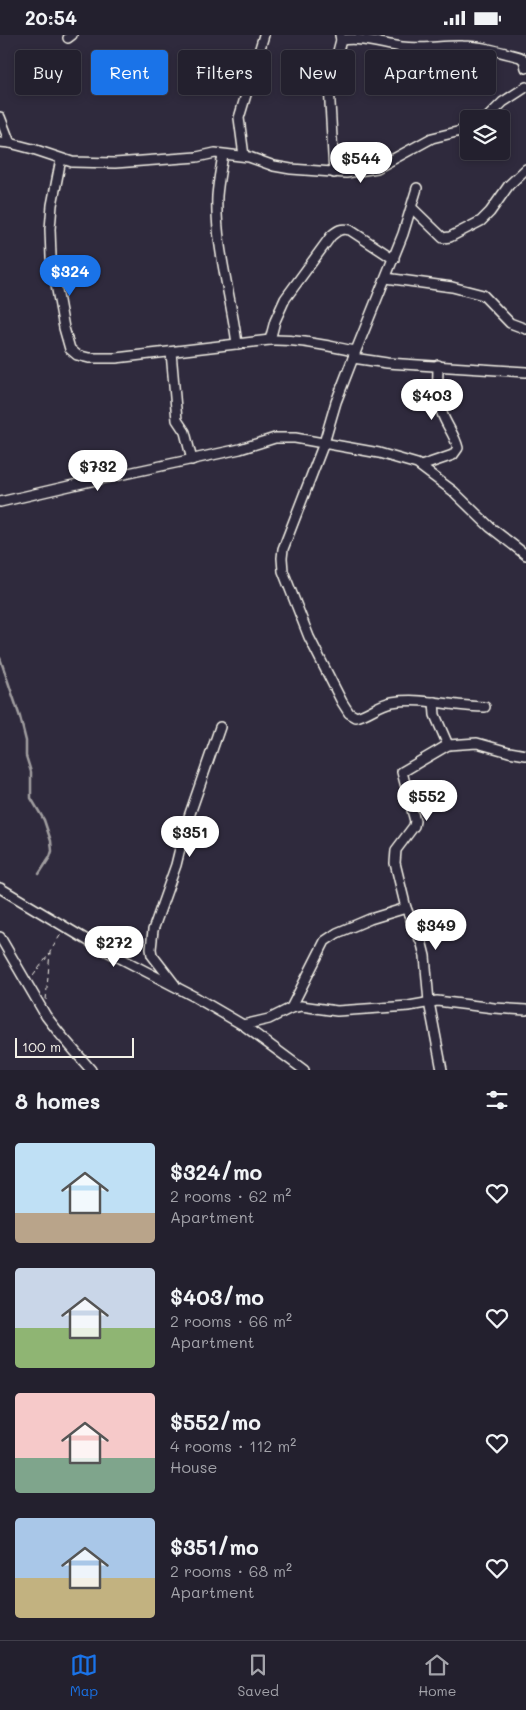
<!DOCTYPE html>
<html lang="en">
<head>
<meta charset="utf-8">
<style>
	:root { --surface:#23202e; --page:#2f2d3a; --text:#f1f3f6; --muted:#a3a3aa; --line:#403e4a; --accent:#1a73e8 }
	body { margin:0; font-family:Mali,sans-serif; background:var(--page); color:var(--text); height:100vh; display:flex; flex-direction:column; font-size:19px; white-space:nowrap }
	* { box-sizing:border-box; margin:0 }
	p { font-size:16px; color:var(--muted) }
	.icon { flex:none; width:28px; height:28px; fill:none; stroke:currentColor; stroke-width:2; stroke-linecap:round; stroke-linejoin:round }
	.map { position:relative; height:1035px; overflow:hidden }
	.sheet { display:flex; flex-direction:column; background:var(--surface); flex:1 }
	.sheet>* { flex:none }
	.hud { position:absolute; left:15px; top:15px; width:496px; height:45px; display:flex; gap:10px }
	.fabs { position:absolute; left:460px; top:75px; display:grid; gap:10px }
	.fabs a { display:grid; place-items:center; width:50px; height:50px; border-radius:5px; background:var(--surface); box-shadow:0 2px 8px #0003,0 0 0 1px var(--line); font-size:25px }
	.scale { position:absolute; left:15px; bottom:12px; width:119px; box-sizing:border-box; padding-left:5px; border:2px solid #f4f1e8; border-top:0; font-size:14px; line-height:18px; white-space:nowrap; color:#f4f1e8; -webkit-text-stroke:4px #2f2a3d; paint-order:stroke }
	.price { position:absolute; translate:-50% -42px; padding:0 11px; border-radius:18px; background:#fff; color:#222; font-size:16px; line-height:32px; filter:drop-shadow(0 1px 2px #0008) }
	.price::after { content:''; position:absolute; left:50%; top:30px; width:15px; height:11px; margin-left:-8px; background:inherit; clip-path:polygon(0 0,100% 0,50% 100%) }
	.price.current { background:var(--accent); color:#fff }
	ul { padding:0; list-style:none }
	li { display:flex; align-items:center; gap:15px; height:125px; padding:0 15px }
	li span { display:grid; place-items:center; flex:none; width:140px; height:100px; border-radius:5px; color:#555 }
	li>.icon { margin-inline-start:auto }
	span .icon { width:60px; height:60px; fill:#fffc; stroke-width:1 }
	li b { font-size:21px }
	h2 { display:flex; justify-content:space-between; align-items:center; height:60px; padding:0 15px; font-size:21px }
	.chip { padding:0 18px; border-radius:5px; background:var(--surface); box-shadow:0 2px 8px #0003,0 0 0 1px var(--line); font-size:18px; line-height:45px }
	.chip.current { background:var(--accent); color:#fff }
	.status { display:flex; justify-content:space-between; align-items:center; height:35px; padding:0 25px; background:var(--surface); direction:ltr }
	.status svg { height:14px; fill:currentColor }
	.dock { display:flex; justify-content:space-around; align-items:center; height:70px; border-top:1px solid var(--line); background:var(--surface); font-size:14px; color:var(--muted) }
	.dock a { display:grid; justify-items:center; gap:2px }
	.dock .current { color:var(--accent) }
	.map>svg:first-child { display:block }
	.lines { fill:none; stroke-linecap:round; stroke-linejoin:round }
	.stream { stroke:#a19ea0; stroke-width:2.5 }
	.minor-casing { stroke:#f4f1e8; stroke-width:12 }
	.path { stroke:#f4f1e8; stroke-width:1; stroke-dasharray:5 4; stroke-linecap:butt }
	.minor { stroke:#2f2a3d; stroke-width:9 }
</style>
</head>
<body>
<div class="status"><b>20:54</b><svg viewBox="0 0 49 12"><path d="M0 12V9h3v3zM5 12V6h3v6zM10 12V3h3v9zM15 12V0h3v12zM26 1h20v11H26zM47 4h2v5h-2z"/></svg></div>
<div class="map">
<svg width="526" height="1035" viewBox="0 0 526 1035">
	<rect width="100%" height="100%" fill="#2f2a3d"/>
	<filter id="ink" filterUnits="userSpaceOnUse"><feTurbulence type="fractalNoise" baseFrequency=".02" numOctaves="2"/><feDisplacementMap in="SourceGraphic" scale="10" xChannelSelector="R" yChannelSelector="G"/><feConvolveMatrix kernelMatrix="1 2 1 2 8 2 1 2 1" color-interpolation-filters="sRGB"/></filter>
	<g filter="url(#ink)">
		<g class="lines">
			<polyline class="stream" points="0,623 20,682 26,706 26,721 31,737 31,763 44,785 51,806 52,816 50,822 39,839"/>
			<defs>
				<g id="minor">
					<polyline points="68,3 72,0"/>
					<path d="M341 5C363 2 381 9 402 12 422 15 443 10 463 11 482 11 501 17 520 22L524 25 526 33"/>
					<polyline points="0,82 10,108"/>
					<polyline points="486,84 503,67 526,52"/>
					<polyline points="0,107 10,108 33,114 72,127 115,128 197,122 215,118 249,122 274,131 291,134 346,138 377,133 432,103 469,94"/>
					<path d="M223 120C221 133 218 147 217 161 215 211 231 260 237 309"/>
					<polyline points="244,121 239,83 264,0"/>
					<path d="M61 124 52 170 50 194 51 222 64 293 70 314 77 320 89 323H116L270 305C300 304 327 311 355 316"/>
					<polyline points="334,138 329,50 341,5 340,0"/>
					<path d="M417 153 403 199 353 323 336 367 324 408 283 514 282 523 283 536 309 602 342 667 349 678 356 682C369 679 379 669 392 667 423 662 454 672 485 672"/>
					<polyline points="412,173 443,203 450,202 481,186 490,177 509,150 526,134"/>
					<polyline points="386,243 452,252 483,260 510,288 526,294"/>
					<path d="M270 305 275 286 285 264 331 201C338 195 341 193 350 195L394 224"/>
					<polyline points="171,317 177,385 185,397 192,425"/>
					<polyline points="353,323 387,328 526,337"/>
					<path d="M421 431 453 420 458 413C455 400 446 390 442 378 436 363 438 346 438 330"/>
					<polyline points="0,467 82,448 240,414 275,403 295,403 379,418 417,429 453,456 490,492 526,520"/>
					<polyline points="434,667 435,680 448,710"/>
					<polyline points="0,853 97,911 195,962 243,990 304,1035"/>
					<polyline points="0,902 46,981 60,999 91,1035"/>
					<polyline points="175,950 152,920 151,914 153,895 176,830 185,793 220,692"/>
					<polyline points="291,973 325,906 337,898 370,884 406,873"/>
					<polyline points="243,990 269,984 291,973 301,971 337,976 409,971 437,966 494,973 526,975"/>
					<polyline points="442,1035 429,967 425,921 422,909 406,873 395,828 396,815 414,791 415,786 402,737 448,710 477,708 509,717 526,720"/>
				</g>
			</defs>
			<use href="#minor" class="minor-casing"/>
			<g class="path">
				<polyline points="33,941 50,918"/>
				<polyline points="46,965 50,917 61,899"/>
			</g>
			<use href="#minor" class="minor"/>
		</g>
	</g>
</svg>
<div class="fabs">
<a><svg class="icon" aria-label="layers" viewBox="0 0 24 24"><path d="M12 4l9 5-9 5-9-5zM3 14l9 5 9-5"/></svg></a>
</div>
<div class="scale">100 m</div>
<b class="price" style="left:361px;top:149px">$544</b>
<b class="price current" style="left:70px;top:262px">$324</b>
<b class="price" style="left:432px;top:386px">$403</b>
<b class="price" style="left:98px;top:457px">$732</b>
<b class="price" style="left:427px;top:787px">$552</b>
<b class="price" style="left:190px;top:823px">$351</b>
<b class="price" style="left:436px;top:916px">$349</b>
<b class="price" style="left:114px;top:933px">$272</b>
<div class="hud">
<a class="chip">Buy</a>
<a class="chip current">Rent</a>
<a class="chip">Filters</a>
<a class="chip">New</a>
<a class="chip">Apartment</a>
</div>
</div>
<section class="sheet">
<h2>8 homes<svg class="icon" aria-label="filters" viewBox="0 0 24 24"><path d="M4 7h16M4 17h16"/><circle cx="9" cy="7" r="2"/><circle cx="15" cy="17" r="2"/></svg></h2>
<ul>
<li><span style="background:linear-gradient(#bfe0f5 70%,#b9a48a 0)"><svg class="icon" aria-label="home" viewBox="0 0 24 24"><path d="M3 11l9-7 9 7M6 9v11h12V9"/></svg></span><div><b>$324/mo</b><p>2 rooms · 62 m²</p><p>Apartment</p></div><svg class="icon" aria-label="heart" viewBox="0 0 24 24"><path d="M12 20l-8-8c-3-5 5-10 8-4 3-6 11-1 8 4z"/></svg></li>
<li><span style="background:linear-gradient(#c9d6e8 60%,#8fb573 0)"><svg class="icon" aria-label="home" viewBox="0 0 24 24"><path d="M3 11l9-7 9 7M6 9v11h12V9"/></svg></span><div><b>$403/mo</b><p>2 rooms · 66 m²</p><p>Apartment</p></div><svg class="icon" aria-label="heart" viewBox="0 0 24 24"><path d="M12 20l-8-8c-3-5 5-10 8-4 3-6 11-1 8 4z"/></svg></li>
<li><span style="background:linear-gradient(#f6c9c9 65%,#7fa58c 0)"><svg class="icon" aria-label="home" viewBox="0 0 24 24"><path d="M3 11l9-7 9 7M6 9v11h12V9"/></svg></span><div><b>$552/mo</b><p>4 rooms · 112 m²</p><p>House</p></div><svg class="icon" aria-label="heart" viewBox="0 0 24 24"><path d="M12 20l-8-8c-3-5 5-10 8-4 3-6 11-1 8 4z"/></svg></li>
<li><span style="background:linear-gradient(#a9c7e8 60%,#c2b280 0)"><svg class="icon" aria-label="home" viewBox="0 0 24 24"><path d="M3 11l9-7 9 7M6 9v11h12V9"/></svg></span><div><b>$351/mo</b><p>2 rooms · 68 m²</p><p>Apartment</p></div><svg class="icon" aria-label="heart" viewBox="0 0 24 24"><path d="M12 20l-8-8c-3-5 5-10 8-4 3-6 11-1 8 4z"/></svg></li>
</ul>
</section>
<nav class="dock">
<a class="current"><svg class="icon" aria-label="map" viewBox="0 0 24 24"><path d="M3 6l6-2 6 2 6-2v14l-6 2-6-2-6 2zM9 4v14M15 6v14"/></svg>Map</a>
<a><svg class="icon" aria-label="saved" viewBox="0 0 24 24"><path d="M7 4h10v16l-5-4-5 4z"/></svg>Saved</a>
<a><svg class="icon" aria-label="home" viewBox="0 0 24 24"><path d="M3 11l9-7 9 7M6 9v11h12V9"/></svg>Home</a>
</nav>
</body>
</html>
